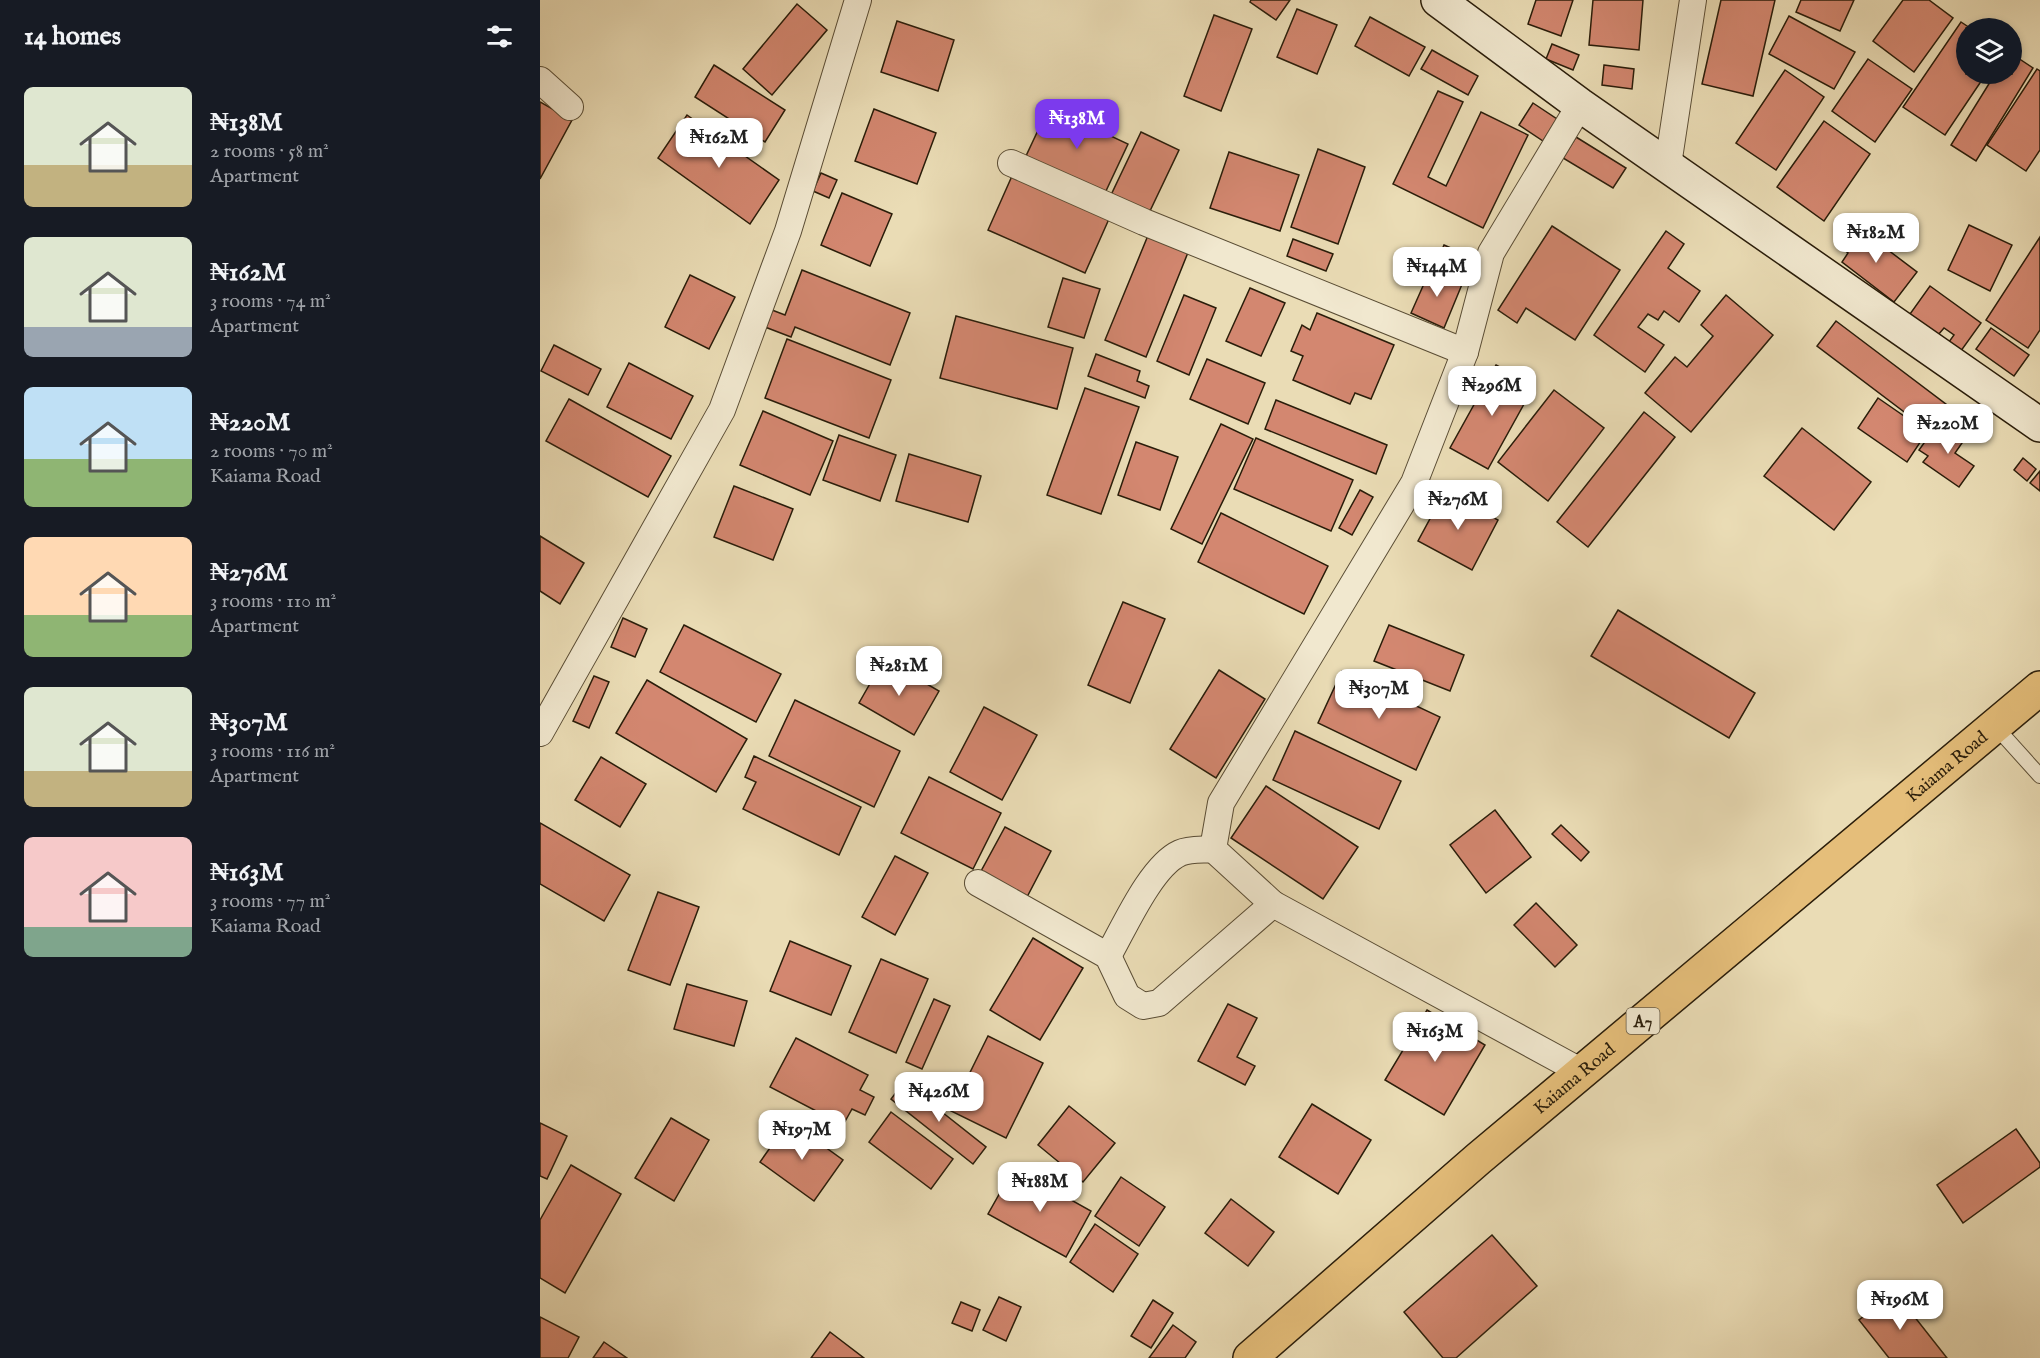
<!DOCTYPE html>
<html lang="en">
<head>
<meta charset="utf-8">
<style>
	:root { --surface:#171b24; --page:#20242c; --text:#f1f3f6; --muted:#9ea1a6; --accent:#7c3aed }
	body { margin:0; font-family:"IM FELL English",serif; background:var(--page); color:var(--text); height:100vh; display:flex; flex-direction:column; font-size:22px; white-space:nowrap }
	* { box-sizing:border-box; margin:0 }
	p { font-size:20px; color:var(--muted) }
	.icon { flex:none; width:33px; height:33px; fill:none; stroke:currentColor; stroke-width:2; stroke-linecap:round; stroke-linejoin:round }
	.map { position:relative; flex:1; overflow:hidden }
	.sheet { display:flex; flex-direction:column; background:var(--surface); width:540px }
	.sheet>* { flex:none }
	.tools { position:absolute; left:1416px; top:18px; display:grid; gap:12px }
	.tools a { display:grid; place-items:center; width:66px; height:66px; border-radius:50%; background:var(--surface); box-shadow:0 3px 9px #0003; font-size:30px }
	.price { position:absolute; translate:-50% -51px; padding:0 14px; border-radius:12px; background:#fff; color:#222; font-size:20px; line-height:39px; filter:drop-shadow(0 2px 3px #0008) }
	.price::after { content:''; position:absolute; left:50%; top:36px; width:18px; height:14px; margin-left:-9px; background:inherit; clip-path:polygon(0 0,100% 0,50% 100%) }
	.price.on { background:var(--accent); color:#fff }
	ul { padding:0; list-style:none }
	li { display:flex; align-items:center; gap:18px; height:150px; padding:0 24px }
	li span { display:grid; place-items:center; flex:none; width:168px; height:120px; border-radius:9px; color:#555 }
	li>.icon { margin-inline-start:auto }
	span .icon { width:72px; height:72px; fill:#fffc; stroke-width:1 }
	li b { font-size:26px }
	h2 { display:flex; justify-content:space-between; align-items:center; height:72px; padding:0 24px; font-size:26px }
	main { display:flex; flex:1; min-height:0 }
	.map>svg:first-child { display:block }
	.building { fill:#d38770; stroke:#2a1d0a; stroke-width:1.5 }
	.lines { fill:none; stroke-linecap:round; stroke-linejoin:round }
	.lane-casing { stroke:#5a4d35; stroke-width:16 }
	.street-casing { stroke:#5a4d35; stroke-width:28 }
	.secondary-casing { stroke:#2a1d0a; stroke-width:36 }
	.highway-casing { stroke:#2a1d0a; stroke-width:36 }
	.lane { stroke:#f1e8cf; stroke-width:14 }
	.street { stroke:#f1e8cf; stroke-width:26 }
	.secondary { stroke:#f1e8cf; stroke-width:33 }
	.highway { stroke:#e5be7a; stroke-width:33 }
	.labels { text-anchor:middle; stroke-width:6; stroke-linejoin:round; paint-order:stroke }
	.shield { fill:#f1e8cf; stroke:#665a45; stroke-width:1.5 }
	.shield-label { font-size:16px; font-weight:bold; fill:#2a1d0a }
	.street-label { font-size:18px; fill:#2a1d0a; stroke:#f1e8cf }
</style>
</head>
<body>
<main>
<section class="sheet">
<h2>14 homes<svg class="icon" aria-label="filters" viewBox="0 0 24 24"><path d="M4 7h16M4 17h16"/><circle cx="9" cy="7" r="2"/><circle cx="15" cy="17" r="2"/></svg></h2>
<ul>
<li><span style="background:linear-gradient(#dfe7d0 65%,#c2b280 0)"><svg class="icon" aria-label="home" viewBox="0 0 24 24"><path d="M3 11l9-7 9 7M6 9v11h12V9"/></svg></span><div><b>₦138M</b><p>2 rooms · 58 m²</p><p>Apartment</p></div></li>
<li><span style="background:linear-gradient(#dfe7d0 75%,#9aa5b1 0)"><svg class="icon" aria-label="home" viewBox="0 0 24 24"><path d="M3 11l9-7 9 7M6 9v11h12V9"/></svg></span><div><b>₦162M</b><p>3 rooms · 74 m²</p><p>Apartment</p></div></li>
<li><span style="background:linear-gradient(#bfe0f5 60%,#8fb573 0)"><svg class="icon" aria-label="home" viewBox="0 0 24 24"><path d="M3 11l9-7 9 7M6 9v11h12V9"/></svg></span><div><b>₦220M</b><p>2 rooms · 70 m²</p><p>Kaiama Road</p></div></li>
<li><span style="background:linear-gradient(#ffd9b3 65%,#8fb573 0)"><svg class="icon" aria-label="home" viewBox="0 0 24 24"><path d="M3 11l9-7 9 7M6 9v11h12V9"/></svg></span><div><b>₦276M</b><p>3 rooms · 110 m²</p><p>Apartment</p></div></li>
<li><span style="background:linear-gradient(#dfe7d0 70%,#c2b280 0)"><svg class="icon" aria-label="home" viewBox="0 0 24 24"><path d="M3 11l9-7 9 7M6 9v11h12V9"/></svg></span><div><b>₦307M</b><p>3 rooms · 116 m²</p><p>Apartment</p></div></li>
<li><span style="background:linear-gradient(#f6c9c9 75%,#7fa58c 0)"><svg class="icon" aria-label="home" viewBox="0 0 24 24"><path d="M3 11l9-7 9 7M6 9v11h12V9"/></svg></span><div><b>₦163M</b><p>3 rooms · 77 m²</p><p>Kaiama Road</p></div></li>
</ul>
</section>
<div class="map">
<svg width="1500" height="1358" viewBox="0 0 1500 1358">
	<rect width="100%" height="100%" fill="#eadcb5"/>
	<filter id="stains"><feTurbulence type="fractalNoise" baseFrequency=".00333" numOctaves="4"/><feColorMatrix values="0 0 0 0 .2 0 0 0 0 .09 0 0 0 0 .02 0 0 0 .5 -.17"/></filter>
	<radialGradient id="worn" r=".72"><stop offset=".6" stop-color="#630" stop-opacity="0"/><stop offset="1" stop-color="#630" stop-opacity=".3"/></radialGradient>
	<g class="building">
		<polygon points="711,0 750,0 736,20 710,2"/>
		<polygon points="996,0 1033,0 1021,36 988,24"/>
		<polygon points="1053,0 1103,0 1099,50 1049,45"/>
		<polygon points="1181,0 1235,0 1213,96 1162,84"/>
		<polygon points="1261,0 1314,0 1300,31 1256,12"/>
		<polygon points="1363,0 1389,0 1413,18 1374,72 1333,41"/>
		<polygon points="257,4 287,30 232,95 203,69"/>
		<polygon points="757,9 797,25 777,74 737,57"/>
		<polygon points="674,15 712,29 681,111 644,96"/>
		<polygon points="1249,16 1315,52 1294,89 1229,54"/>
		<polygon points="830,17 885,47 869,76 815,46"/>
		<polygon points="357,21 414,40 398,91 341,72"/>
		<polygon points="1421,22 1430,28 1426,28 1426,74 1446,74 1405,135 1363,107"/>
		<polygon points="1012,44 1039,55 1033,70 1006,59"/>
		<polygon points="892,50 938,76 928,95 881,69"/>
		<polygon points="1472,54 1493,68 1436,161 1411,145 1455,74 1472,74"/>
		<polygon points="1328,59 1372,89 1335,142 1292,111"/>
		<polygon points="174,65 245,110 225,142 155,97"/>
		<polygon points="1064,65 1094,69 1092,89 1062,85"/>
		<polygon points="1497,69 1500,71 1500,150 1486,171 1447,145"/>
		<polygon points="1245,70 1284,97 1236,170 1196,143"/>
		<polygon points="898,91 923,102 888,177 906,186 941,112 988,135 943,228 853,184"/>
		<polygon points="0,102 32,120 0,179"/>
		<polygon points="993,103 1017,119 1003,141 979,125"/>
		<polygon points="509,107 588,144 565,193 486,156"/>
		<polygon points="334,109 396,133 377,184 315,161"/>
		<polygon points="147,115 239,180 210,224 118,158"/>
		<polygon points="1284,121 1330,154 1284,221 1237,187"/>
		<polygon points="601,132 639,150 609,213 571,195"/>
		<polygon points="1036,137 1086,168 1073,188 1023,158"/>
		<polygon points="778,149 825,167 798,244 751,227"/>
		<polygon points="689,152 759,175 740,231 670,208"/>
		<polygon points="281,173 297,180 289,198 273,191"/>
		<polygon points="472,176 569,219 545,273 448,230"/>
		<polygon points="302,193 352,214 330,266 281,245"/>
		<polygon points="1429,225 1472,245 1450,291 1408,270"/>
		<polygon points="1012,226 1080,270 1035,340 986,308 977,323 958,310"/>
		<polygon points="1307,228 1323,240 1327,234 1377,272 1354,302 1302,262 1308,253 1296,243"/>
		<polygon points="1126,231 1144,244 1128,268 1160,291 1139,322 1124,311 1118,320 1108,314 1098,327 1124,345 1105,372 1054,335"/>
		<polygon points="609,233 649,250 606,357 565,340"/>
		<polygon points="1500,237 1500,330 1488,348 1446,320"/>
		<polygon points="753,239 793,254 786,271 747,256"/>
		<polygon points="904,245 936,259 930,273 898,259"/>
		<polygon points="891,268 923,282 904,328 871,313"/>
		<polygon points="262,270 370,313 350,365 255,327 251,337 225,327 232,310 245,315"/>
		<polygon points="150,275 195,297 169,349 125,327"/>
		<polygon points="523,278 560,289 544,338 508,327"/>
		<polygon points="1390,286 1441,323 1418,355 1406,346 1414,335 1404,328 1398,335 1370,314"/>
		<polygon points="710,288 745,303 721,356 686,341"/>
		<polygon points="644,295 676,308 649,375 617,361"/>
		<polygon points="1186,295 1233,335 1151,432 1105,393 1135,357 1147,367 1173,336 1161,325"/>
		<polygon points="777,313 854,345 831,399 815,393 810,404 753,380 763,356 751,351 762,325 770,330"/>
		<polygon points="416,316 533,348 517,409 400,378"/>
		<polygon points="1296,321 1415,411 1396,436 1277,346"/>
		<polygon points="1451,328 1489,355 1474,376 1436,349"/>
		<polygon points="247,339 351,380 329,438 225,398"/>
		<polygon points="14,345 61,369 48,395 1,371"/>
		<polygon points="556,354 600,371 597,381 609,386 605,398 548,376"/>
		<polygon points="667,359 725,383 708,424 650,399"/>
		<polygon points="89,363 153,396 131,439 67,407"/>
		<polygon points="956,365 994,386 948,469 910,448"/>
		<polygon points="545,388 599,407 561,514 507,495"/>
		<polygon points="1014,390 1064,428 1008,501 958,462"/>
		<polygon points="1338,398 1387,432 1367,462 1318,428"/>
		<polygon points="29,399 131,456 108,497 6,441"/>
		<polygon points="736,400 847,445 836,474 725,429"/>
		<polygon points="223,411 293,441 270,495 200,465"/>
		<polygon points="1104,412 1135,437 1048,547 1017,522"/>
		<polygon points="1411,421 1429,433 1415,453 1434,466 1419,487 1383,462 1388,456 1379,450 1389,436 1397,442"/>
		<polygon points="681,424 713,439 662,544 631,529"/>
		<polygon points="1262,428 1331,482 1294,530 1224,476"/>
		<polygon points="299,435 356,455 340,501 283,480"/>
		<polygon points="716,438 813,480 791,531 694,489"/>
		<polygon points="596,442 638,457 620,510 578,495"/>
		<polygon points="369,454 441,476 428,522 356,501"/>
		<polygon points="1483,458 1496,469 1487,481 1474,470"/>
		<polygon points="1500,471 1500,491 1490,483"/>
		<polygon points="194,486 253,509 233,560 174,537"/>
		<polygon points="820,490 833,497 812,535 799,528"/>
		<polygon points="905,491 958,520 932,570 878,541"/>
		<polygon points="681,513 788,566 764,614 658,562"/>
		<polygon points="0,536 44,563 20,604 0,591"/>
		<polygon points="583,602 625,619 590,703 548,685"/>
		<polygon points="1078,610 1215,693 1189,738 1051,656"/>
		<polygon points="83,618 107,629 95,657 71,647"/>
		<polygon points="144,625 241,674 216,722 120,672"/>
		<polygon points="849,625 924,655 910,691 834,661"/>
		<polygon points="344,659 399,691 374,735 319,703"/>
		<polygon points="679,670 725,699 676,778 630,749"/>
		<polygon points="802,671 900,717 876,770 778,723"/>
		<polygon points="54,676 69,682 49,728 33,721"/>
		<polygon points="107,680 207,739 176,792 76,733"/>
		<polygon points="255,700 360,751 334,807 229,756"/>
		<polygon points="444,707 497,735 462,800 410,772"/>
		<polygon points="755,731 861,781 839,829 733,780"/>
		<polygon points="214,756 321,807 299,855 203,809 216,782 205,777"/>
		<polygon points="61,757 106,784 80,827 35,800"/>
		<polygon points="389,777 461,813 433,869 361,833"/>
		<polygon points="726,786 818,847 783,899 691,838"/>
		<polygon points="955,810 991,857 946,893 910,845"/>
		<polygon points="0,823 90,875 64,921 0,884"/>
		<polygon points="1021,825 1049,852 1041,861 1012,834"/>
		<polygon points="465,827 511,851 487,897 440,873"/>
		<polygon points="355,856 388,873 355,935 322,917"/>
		<polygon points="118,892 159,907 130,985 88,970"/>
		<polygon points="996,903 1037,945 1015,967 974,925"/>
		<polygon points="493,938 543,968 500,1040 450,1010"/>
		<polygon points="250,941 311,966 291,1015 230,991"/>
		<polygon points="341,959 388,979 356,1053 309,1032"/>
		<polygon points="147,984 207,1001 194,1046 134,1029"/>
		<polygon points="394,999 410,1006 382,1069 366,1062"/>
		<polygon points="688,1004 717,1018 697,1057 715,1066 705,1085 658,1061"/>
		<polygon points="887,1010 945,1045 904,1115 845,1080"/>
		<polygon points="448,1036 503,1063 466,1138 411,1111"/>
		<polygon points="256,1038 328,1075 320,1090 334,1097 325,1115 312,1109 303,1125 230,1087"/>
		<polygon points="364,1082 446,1147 433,1164 351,1099"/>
		<polygon points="772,1104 831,1140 798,1194 739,1157"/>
		<polygon points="529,1106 575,1143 543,1182 498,1145"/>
		<polygon points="351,1112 413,1159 391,1189 329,1142"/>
		<polygon points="131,1118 169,1140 134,1201 95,1178"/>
		<polygon points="249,1121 303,1160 274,1201 220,1162"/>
		<polygon points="0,1123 27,1136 7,1179 0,1176"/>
		<polygon points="1476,1129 1500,1163 1500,1167 1423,1223 1397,1185"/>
		<polygon points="31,1165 81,1194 25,1293 0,1278 0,1220"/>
		<polygon points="474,1168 551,1211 526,1257 448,1214"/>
		<polygon points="581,1177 625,1207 599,1246 555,1216"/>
		<polygon points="691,1199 734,1232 708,1266 665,1233"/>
		<polygon points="555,1224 598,1254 573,1292 530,1262"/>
		<polygon points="952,1235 997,1286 916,1358 903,1358 864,1312"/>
		<polygon points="1355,1292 1407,1358 1349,1358 1319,1320"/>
		<polygon points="459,1297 481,1307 466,1341 443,1330"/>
		<polygon points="613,1300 633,1313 611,1348 591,1336"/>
		<polygon points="421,1302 440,1310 432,1331 412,1323"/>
		<polygon points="0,1317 39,1337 28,1358 0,1358"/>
		<polygon points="633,1325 656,1342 645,1358 609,1358"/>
		<polygon points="290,1332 324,1358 271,1358"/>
		<polygon points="64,1342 87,1358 53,1358"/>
	</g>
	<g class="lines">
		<defs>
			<polyline id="lane" points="1455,726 1500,776"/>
			<g id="street">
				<polyline points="0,80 30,107"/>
				<polyline points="1040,105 951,253 925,352 874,483 681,803 673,849 733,904 1042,1072"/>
				<polyline points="471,163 604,222 925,352"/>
				<polyline points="1128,165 1153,0"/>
				<polyline points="0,733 182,410 248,231 318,0"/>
				<polyline points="438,883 568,956 587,996 603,1006 619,1003 733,904"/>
				<path d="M568 956C584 928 611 866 640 853 649 849 663 850 673 849"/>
			</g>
			<polyline id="secondary" points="898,0 1040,105 1500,425"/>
			<g id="highway">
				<path id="s1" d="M710 1358 938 1159 1500 688"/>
			</g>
		</defs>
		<use href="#lane" class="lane-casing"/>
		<use href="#street" class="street-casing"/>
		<use href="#secondary" class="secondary-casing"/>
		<use href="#highway" class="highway-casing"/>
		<use href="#lane" class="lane"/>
		<use href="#street" class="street"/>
		<use href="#secondary" class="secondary"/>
		<use href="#highway" class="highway"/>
	</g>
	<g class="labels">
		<rect class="shield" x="1086.5" y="1008" width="33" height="26" rx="4.5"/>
		<g class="shield-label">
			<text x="1103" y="1027">A7</text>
		</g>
		<g class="street-label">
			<text dy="6" stroke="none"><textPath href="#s1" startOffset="914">Kaiama Road</textPath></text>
			<text dy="6" stroke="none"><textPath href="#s1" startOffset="428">Kaiama Road</textPath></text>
		</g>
	</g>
	<rect width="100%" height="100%" filter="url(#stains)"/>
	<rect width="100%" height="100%" fill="url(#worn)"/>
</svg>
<div class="tools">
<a><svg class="icon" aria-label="layers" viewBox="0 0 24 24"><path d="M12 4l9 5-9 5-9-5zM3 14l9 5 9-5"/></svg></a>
</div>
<b class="price on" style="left:537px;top:150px">₦138M</b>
<b class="price" style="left:179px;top:169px">₦162M</b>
<b class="price" style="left:1336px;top:264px">₦182M</b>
<b class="price" style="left:897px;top:298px">₦144M</b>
<b class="price" style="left:952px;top:417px">₦296M</b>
<b class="price" style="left:1408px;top:455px">₦220M</b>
<b class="price" style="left:918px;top:531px">₦276M</b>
<b class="price" style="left:359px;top:697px">₦281M</b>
<b class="price" style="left:839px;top:720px">₦307M</b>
<b class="price" style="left:895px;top:1063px">₦163M</b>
<b class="price" style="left:399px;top:1123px">₦426M</b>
<b class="price" style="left:262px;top:1161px">₦197M</b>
<b class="price" style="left:500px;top:1213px">₦188M</b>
<b class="price" style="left:1360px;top:1331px">₦196M</b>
</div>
</main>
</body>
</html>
